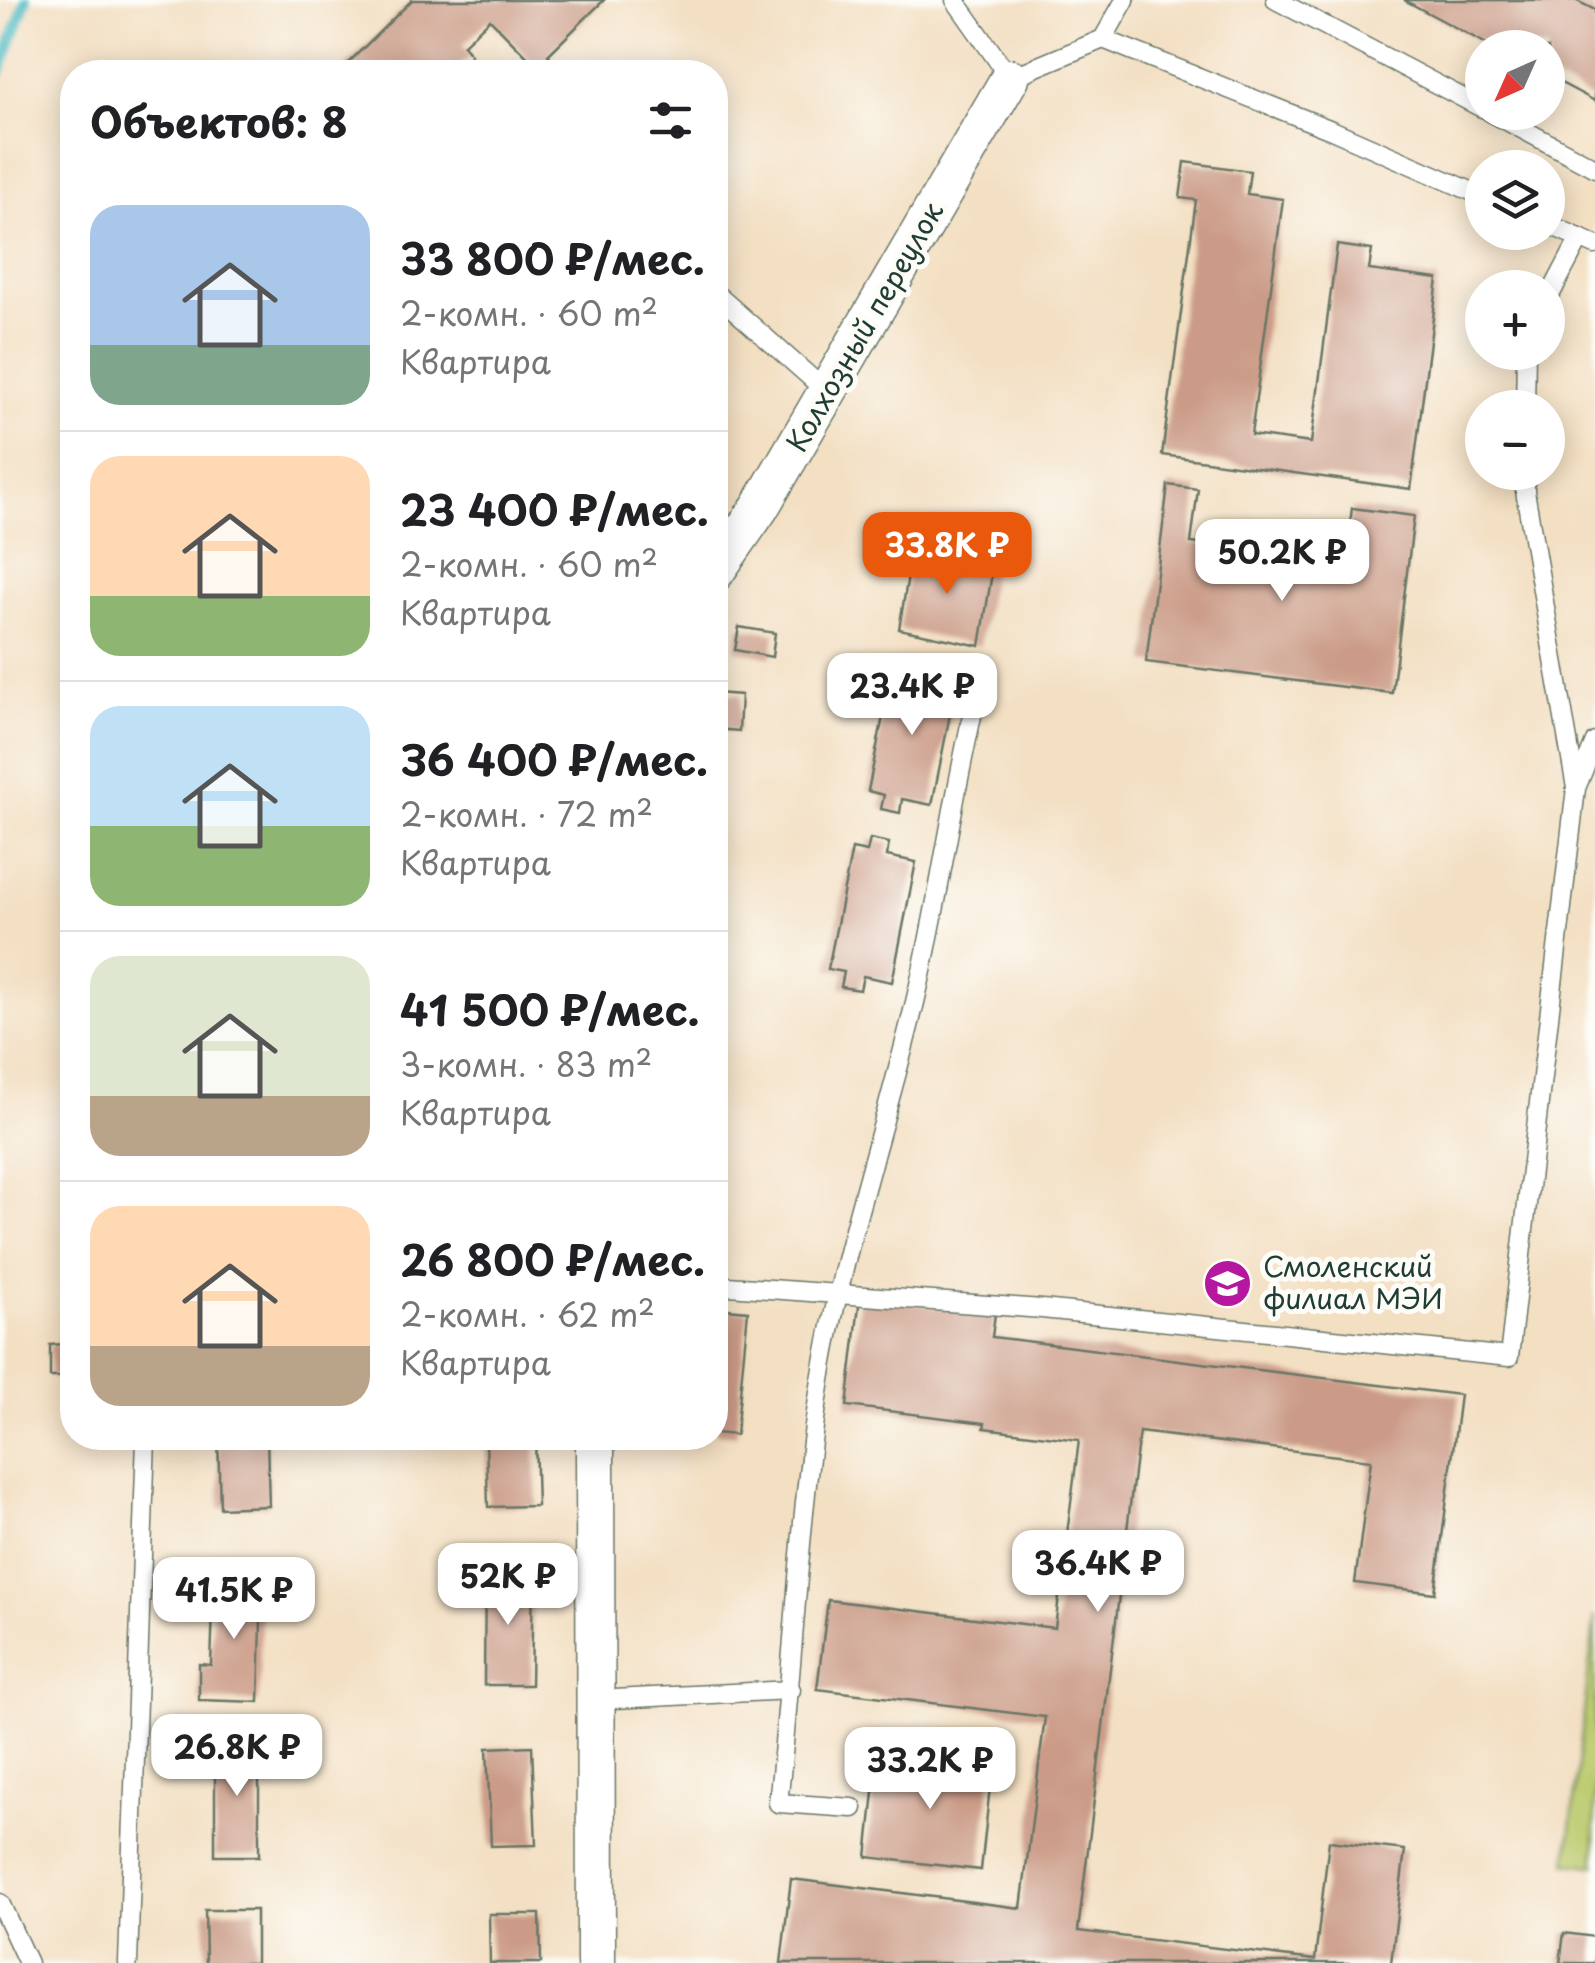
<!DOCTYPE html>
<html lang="ru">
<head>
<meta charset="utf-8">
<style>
	:root { --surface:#fff; --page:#f6f6f6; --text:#202124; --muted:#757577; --line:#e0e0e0; --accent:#ea580c }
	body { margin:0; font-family:"Playpen Sans",sans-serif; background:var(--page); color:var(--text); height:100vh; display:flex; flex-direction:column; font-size:38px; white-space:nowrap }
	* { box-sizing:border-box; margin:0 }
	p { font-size:32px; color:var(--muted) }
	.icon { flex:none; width:55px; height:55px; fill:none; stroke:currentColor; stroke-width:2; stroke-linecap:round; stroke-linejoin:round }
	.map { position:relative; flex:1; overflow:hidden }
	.panel { position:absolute; left:60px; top:60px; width:668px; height:1390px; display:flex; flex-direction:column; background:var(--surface); border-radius:40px; box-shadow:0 5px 25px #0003 }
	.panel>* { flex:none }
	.needle { width:65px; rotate:225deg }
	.buttons { position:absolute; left:1465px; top:30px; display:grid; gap:20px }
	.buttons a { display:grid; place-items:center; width:100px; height:100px; border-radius:50%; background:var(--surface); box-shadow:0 5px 25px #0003; font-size:50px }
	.price { position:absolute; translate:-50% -85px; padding:0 22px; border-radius:20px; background:#fff; color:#222; font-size:32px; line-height:65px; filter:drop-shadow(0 2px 5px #0008) }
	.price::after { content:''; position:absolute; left:50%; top:60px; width:30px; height:22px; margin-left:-15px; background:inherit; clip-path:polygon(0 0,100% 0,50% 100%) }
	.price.on { background:var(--accent); color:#fff }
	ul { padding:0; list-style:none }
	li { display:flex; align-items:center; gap:30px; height:250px; padding:0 30px }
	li+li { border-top:2px solid var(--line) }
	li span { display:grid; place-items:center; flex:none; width:280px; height:200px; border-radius:30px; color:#555 }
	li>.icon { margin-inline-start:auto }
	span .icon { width:120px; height:120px; fill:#fffc; stroke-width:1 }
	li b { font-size:42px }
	h2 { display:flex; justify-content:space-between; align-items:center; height:120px; padding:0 30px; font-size:42px }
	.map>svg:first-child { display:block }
	.green { fill:#bbcb6e; stroke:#6d8451; stroke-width:2.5 }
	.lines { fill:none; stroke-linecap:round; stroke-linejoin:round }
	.stream { stroke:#4dbbc5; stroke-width:11 }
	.building { fill:#cb9b87 }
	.lane-casing { stroke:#697666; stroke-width:21 }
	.street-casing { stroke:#697666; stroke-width:41 }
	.lane { stroke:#fff; stroke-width:18 }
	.street { stroke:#fff; stroke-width:38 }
	.labels { text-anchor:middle; stroke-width:10; stroke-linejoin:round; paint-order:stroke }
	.street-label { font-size:28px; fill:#1f3d34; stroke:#fdfcf7 }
	.poi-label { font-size:28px; fill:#1f3d34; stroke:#fdfcf7; text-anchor:start }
</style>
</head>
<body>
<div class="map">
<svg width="1595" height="1963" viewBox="0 0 1595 1963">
	<rect width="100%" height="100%" fill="#fdfcf7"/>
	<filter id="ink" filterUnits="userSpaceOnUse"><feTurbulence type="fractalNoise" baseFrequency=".01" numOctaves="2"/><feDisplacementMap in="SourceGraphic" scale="20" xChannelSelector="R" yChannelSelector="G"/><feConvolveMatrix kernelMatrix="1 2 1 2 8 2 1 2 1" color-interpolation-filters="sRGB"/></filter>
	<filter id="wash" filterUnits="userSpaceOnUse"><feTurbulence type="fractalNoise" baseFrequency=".0048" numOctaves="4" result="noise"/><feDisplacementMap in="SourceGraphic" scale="40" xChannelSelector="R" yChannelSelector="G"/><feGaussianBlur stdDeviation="2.25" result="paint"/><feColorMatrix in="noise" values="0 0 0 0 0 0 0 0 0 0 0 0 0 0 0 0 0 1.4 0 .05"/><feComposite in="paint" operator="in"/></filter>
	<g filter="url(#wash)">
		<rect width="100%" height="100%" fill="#f3dfc2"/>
		<polygon class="green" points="1595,1615 1595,1866 1567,1863"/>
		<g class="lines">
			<polyline class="stream" points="0,72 26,0"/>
		</g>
		<g id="blocks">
			<g class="building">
				<polygon points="412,0 604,0 548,55 559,65 551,72 542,72 490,19 463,45 471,55 454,72 351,72 345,66"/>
				<polygon points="1404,0 1575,0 1595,10 1595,101 1548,76 1548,48 1494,48"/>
				<polygon points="1185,162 1250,171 1247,194 1283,199 1251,435 1311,443 1337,245 1372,250 1369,270 1438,279 1411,489 1162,455 1196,200 1180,198"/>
				<polygon points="1168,485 1198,489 1191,543 1345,562 1352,508 1414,516 1392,693 1146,662"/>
				<polygon points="942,547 964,550 978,564 993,567 980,646 899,629 909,570 919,558 933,558"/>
				<polygon points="739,627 775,633 772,657 735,650"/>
				<polygon points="910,661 929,665 926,679 956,684 932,805 902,799 900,813 881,809 884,795 868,791 892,672 907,674"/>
				<polygon points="715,693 741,695 739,731 715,729"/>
				<polygon points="870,839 889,843 887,856 916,862 892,982 863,976 860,990 841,987 844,972 828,969 852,849 867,852"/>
				<polygon points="860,1297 995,1314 992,1337 1460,1395 1435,1593 1355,1583 1371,1460 1139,1432 1078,1931 1315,1960 1329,1841 1405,1850 1391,1963 781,1963 791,1879 1021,1908 1045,1717 817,1689 828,1600 1055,1628 1079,1440 984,1428 985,1423 847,1406"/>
				<polygon points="715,1308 748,1311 736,1435 715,1433"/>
				<polygon points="66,1327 72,1327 72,1398 67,1398 66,1377 50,1377 50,1345 66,1344"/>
				<polygon points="218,1438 267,1438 269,1506 220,1508"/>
				<polygon points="486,1438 535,1438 537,1506 488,1507"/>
				<polygon points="485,1571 533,1571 531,1685 484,1685"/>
				<polygon points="214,1577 262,1578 259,1702 199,1700 199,1664 211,1665"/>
				<rect x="215" y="1742" width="44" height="114"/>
				<polygon points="532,1746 536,1845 491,1846 487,1748"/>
				<polygon points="878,1755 992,1768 981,1870 867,1857"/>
				<polygon points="205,1910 256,1910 256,1963 206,1963"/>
				<polygon points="489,1914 540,1914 541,1963 490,1963"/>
				<polygon points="1564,1933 1595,1937 1595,1963 1560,1963"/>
			</g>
		</g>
	</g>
	<g filter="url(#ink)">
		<use href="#blocks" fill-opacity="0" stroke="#697666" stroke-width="2.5"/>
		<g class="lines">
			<defs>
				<g id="lane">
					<polyline points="955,0 1010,78 1103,39 1334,131 1482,196"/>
					<polyline points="1276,0 1482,108"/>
					<polyline points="1103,39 1125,0"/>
					<polyline points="1490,112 1595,168"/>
					<polyline points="1548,224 1595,245"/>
					<polyline points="715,293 827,392"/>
					<polyline points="1548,299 1580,238"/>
					<polyline points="1525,408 1526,352"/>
					<polyline points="1525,472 1525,491 1576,788"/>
					<polyline points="715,1285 1042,1309 1509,1357 1576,788 1595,742"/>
					<polyline points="595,1700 791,1690"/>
					<path d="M853 1808 778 1803C794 1662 798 1520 821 1380 842 1250 886 1125 916 998 941 891 954 784 981 678"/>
					<polyline points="0,1903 28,1963"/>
					<polyline points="128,1963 146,1438"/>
				</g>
				<g id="street">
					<polyline points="715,572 760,507 1010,78"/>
					<polyline points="595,1438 596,1963"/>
				</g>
			</defs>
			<use href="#lane" class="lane-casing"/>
			<use href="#street" class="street-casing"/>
			<use href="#lane" class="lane"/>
			<use href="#street" class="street"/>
		</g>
	</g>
	<defs>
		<symbol id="university-disc" viewBox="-11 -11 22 22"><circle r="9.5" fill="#b5179e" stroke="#fdfcf7"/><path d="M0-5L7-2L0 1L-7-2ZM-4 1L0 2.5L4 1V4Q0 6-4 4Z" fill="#fff"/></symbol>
	</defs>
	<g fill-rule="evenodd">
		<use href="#university-disc" x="1200" y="1256" width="55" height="55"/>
	</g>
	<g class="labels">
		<g class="street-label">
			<text transform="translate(865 327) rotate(-60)" y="10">Колхозный переулок</text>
		</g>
		<g class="poi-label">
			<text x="1263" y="1277">Смоленский<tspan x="1263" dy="32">филиал МЭИ</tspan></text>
		</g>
	</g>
</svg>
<div class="buttons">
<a><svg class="needle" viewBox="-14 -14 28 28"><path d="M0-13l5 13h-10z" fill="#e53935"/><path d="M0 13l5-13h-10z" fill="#757577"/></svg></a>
<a><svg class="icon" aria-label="layers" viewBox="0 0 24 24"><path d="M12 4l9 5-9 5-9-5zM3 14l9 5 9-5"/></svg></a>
<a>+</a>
<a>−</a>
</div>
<b class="price on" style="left:947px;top:597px">33.8K ₽</b>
<b class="price" style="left:1282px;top:604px">50.2K ₽</b>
<b class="price" style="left:912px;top:738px">23.4K ₽</b>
<b class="price" style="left:1098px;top:1615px">36.4K ₽</b>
<b class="price" style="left:508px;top:1628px">52K ₽</b>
<b class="price" style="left:234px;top:1642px">41.5K ₽</b>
<b class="price" style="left:237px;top:1799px">26.8K ₽</b>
<b class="price" style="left:930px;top:1812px">33.2K ₽</b>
<section class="panel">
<h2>Объектов: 8<svg class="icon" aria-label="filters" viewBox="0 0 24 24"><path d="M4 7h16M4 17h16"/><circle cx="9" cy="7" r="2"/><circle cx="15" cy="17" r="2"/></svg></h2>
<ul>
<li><span style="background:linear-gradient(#a9c7e8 70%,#7fa58c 0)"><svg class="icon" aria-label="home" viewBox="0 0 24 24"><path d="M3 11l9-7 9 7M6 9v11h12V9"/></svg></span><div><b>33 800 ₽/мес.</b><p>2-комн. · 60 m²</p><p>Квартира</p></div></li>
<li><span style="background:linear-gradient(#ffd9b3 70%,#8fb573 0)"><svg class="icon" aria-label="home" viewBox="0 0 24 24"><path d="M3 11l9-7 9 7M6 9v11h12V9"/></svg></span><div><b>23 400 ₽/мес.</b><p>2-комн. · 60 m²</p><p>Квартира</p></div></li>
<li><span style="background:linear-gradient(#bfe0f5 60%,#8fb573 0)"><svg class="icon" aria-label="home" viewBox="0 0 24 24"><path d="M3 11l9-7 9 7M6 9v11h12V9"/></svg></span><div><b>36 400 ₽/мес.</b><p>2-комн. · 72 m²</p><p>Квартира</p></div></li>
<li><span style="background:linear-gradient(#dfe7d0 70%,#b9a48a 0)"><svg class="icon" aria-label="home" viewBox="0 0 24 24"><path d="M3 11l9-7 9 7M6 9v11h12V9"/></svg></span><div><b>41 500 ₽/мес.</b><p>3-комн. · 83 m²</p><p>Квартира</p></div></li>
<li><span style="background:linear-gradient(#ffd9b3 70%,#b9a48a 0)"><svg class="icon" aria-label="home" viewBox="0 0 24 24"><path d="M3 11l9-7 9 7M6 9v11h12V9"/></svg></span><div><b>26 800 ₽/мес.</b><p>2-комн. · 62 m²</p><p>Квартира</p></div></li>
</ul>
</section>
</div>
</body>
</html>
